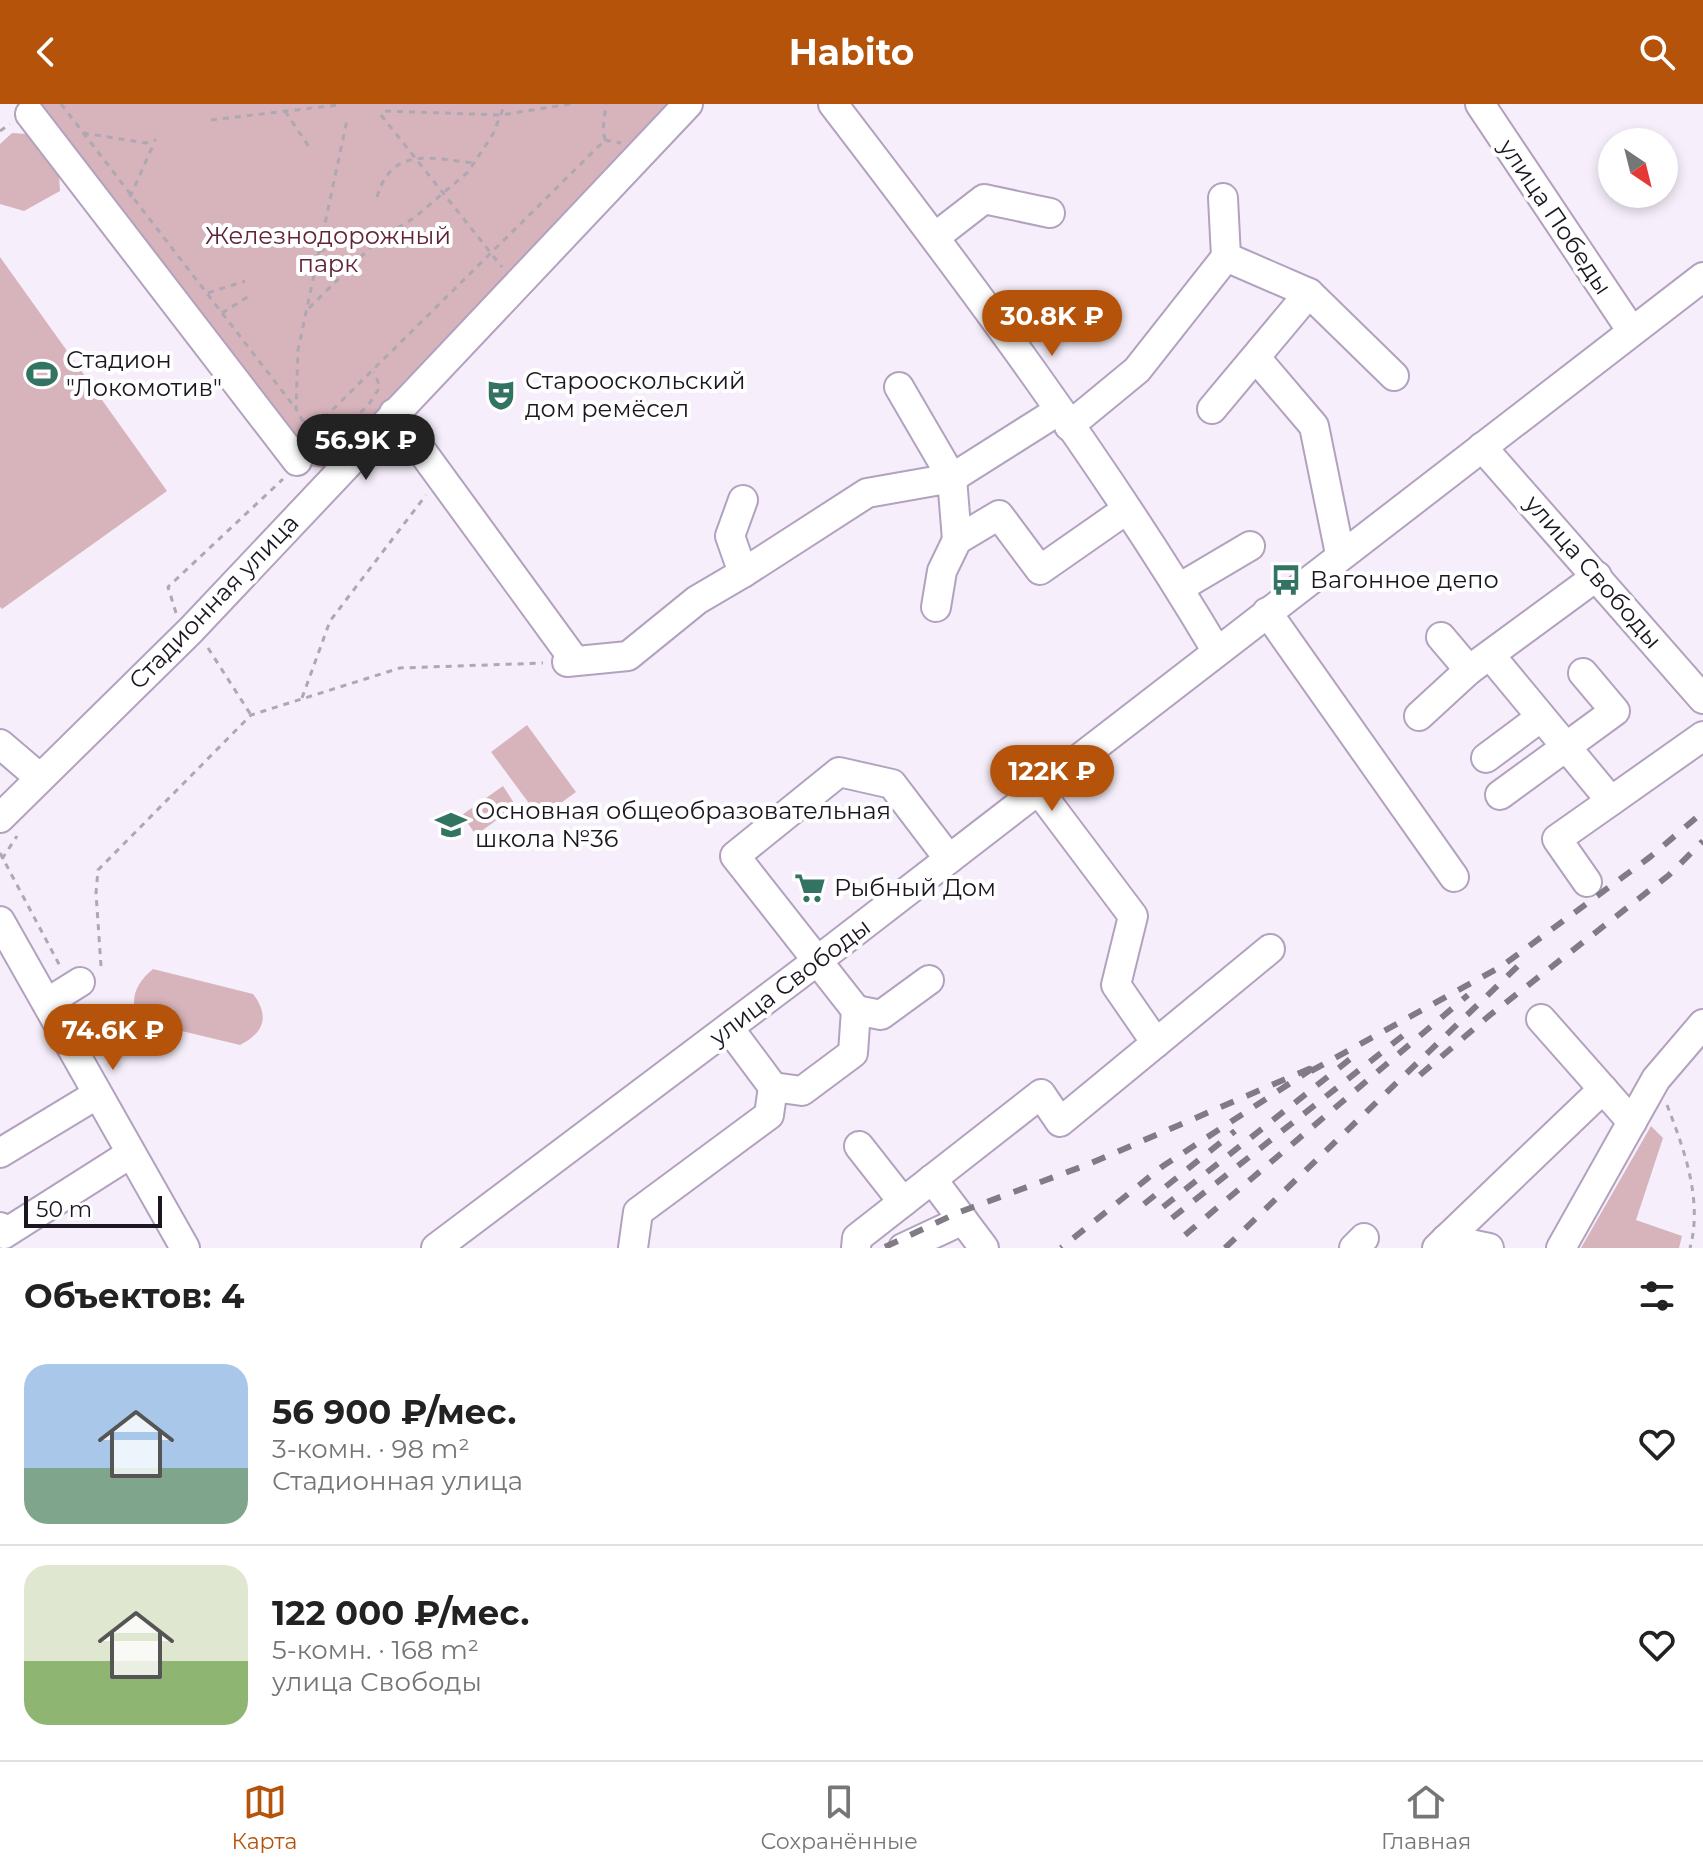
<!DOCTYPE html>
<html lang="ru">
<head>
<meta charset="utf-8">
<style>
	:root { --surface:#fff; --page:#f6f6f6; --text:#222; --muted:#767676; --line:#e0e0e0; --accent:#b45309 }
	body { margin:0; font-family:Montserrat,sans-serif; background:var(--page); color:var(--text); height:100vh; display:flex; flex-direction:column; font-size:30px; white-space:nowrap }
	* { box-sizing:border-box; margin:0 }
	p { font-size:26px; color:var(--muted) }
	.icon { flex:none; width:44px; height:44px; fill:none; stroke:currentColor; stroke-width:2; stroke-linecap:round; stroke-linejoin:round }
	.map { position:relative; height:1144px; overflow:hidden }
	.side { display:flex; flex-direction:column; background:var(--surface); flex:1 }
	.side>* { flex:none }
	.needle { width:52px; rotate:145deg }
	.controls { position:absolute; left:1598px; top:24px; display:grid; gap:16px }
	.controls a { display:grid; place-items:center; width:80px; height:80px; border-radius:50%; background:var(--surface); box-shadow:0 4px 12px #0003; font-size:40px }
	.scale { position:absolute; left:24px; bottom:20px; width:138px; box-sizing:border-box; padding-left:8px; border:4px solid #1c1621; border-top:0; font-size:22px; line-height:28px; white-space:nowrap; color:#1c1621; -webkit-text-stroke:6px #fff; paint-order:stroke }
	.price { position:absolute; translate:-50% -68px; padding:0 18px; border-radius:28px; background:var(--accent); color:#fff; font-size:26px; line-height:52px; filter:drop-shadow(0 2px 4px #0008) }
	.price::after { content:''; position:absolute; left:50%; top:48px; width:24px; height:18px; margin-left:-12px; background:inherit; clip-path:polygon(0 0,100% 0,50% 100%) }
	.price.current { background:#222; color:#fff }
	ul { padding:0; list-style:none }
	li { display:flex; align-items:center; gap:24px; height:200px; padding:0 24px }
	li+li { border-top:2px solid var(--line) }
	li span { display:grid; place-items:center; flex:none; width:224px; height:160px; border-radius:24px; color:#555 }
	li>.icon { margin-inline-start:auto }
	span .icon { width:96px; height:96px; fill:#fffc; stroke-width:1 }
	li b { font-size:34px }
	h2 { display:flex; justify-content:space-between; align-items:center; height:96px; padding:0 24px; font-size:34px }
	header { display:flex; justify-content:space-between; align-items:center; height:104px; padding:0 24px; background:var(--accent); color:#fff; font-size:36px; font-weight:700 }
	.menu { display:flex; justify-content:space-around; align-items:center; height:112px; border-top:2px solid var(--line); background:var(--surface); font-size:22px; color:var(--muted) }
	.menu a { display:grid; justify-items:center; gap:4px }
	.menu .current { color:var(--accent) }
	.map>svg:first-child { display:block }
	.green { fill:#d7b3bb }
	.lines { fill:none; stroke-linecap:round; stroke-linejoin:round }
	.minor-casing { stroke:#b2a2bf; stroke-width:32 }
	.path { stroke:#aea8b3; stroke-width:3; stroke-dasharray:6 6; stroke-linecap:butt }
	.minor { stroke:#fff; stroke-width:28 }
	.rail { stroke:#817b86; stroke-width:6; stroke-dasharray:14 14; stroke-linecap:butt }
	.labels { text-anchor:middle; stroke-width:8; stroke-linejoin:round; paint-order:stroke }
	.street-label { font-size:24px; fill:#1c1621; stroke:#fff }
	.park-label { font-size:24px; fill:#602436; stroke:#fff }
	.poi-label { font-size:24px; fill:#1c1621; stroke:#fff; text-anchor:start }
</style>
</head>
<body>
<header><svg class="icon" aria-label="back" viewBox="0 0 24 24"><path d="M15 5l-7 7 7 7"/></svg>Habito<svg class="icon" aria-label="search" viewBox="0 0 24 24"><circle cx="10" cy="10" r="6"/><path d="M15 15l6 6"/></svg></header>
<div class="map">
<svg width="1703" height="1144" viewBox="0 0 1703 1144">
	<rect width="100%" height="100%" fill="#f6effb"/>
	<g class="green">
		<polygon points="40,0 672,0 323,364 309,362 40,16"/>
		<polygon points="12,29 28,30 59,70 60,87 24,107 0,100 0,40"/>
		<polygon points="0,153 167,387 2,505 0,503"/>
		<polygon points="527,621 576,688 540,714 491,648"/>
		<polygon points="503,682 516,702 476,731 462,711"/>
		<path d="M153 865 253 890C270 912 264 929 240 941L140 917C128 897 135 880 153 865Z"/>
		<polygon points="1651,1022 1663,1034 1636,1116 1682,1132 1679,1144 1581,1144"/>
	</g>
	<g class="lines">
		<defs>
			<g id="minor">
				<path d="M833 0C968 176 1103 356 1216 546"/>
				<polyline points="1480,0 1631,226"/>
				<polyline points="30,10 297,357"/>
				<polyline points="935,133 984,95 1050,109"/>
				<polyline points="1309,189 1394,272"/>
				<polyline points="1256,254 1314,322 1340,450"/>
				<polyline points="899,283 952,374 1058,307"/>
				<polyline points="1212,305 1309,189 1226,153"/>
				<polyline points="394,309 575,557"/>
				<polyline points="1069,322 1137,266 1226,153 1223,94"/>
				<polyline points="1482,343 1703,595"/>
				<polyline points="743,396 730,432 743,469 867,389 952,374 957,436 999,411 1040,466 1126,406"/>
				<polyline points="1179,484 1250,442"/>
				<polyline points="936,503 942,467 957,436"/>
				<polyline points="1267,508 1454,773"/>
				<polyline points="1441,533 1469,566"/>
				<polyline points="1490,551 1611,697 1557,735 1587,778"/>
				<polyline points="567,558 628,552 697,496 743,469"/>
				<polyline points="1419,612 1469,566 1597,472"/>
				<polyline points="0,640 40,674"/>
				<polyline points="1486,654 1541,613"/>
				<polyline points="1039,687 1133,812 1116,881 1156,939"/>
				<polyline points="1500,691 1615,607 1583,569"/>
				<polyline points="1611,697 1703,632"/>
				<polyline points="0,714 191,526 688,0"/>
				<polyline points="0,817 185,1144"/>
				<polyline points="48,898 80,878"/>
				<polyline points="856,906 735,752 839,668 892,680 949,755"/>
				<polyline points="1541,915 1632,1018"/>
				<polyline points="729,924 773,983"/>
				<polyline points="859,1042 903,1098"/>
				<polyline points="0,1049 96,991"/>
				<polyline points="932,1075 984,1144"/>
				<polyline points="0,1123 4,1130 130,1050"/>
				<polyline points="1446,1135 1489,1144"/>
				<polyline points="436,1144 817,857 1703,173"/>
				<polyline points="633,1144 638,1108 769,1011 773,983 802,987 853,949 856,906 881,911 929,876"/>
				<polyline points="856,1144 857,1134 1041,990 1060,1018 1270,845"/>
				<polyline points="903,1144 963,1116"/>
				<polyline points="1354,1144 1364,1134"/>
				<polyline points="1437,1144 1603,985"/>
				<polyline points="1561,1144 1656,975 1703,920"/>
			</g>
		</defs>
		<use href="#minor" class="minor-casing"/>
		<g class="path">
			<polyline points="61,0 296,305"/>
			<polyline points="285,7 309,43"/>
			<polyline points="385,7 501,11 570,0"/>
			<polyline points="381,11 502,163"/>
			<polyline points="211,16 338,1"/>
			<polyline points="0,27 10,20"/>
			<polyline points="83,29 146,39 156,36"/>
			<polyline points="605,36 621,39"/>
			<polyline points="605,36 603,25 606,0"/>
			<polyline points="130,93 154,39"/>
			<path d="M377 93C392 41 432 55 475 59"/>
			<polyline points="319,147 378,135"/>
			<polyline points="208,189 245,177"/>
			<polyline points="309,204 379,135 414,114 468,68 493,30 505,0"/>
			<polyline points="222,209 249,192"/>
			<polyline points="309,328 296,305 298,246 347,16"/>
			<polyline points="307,331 605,36"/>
			<polyline points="318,351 369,300 380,283 374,268"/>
			<polyline points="176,509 168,483 283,375"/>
			<polyline points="208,544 251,611"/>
			<polyline points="302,594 330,517 426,391"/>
			<polyline points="0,749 60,862"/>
			<polyline points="2,755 17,732"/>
			<polyline points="101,862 96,789 98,766 251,611 400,564 543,559"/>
			<polyline points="81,905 87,920"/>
			<path d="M1667 1001C1684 1045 1703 1096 1690 1144"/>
		</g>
		<use href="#minor" class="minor"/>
		<g class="rail">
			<polyline points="1311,967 1502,862 1650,753 1703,708"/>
			<polyline points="1420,971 1490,911 1669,771 1703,737"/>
			<polyline points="1144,1100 1235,1027"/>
			<polyline points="1163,1103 1359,948"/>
			<polyline points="1172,1114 1410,926"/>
			<polyline points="1185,1131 1468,891"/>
			<polyline points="885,1143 957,1109 1089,1060 1318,961 1163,1062 1061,1144"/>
			<polyline points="1225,1144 1520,860"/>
		</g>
	</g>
	<defs>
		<symbol id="stadium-bare" viewBox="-9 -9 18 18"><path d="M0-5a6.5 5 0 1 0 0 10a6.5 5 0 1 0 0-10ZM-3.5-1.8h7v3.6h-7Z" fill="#337361" stroke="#fff" stroke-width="2.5" paint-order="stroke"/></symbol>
		<symbol id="theatre-bare" viewBox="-9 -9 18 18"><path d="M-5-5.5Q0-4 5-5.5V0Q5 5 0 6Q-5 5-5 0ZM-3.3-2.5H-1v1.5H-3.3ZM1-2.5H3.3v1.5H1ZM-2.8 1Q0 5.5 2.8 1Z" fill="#337361" stroke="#fff" stroke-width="2.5" paint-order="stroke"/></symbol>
		<symbol id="bus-bare" viewBox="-9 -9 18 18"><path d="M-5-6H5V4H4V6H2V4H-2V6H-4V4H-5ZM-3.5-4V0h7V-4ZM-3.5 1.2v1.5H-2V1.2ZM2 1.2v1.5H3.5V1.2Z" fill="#337361" stroke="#fff" stroke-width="2.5" paint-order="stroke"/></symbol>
		<symbol id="school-bare" viewBox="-9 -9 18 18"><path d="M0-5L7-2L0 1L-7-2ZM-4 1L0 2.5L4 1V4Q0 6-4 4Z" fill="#337361" stroke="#fff" stroke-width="2.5" paint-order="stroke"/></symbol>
		<symbol id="supermarket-bare" viewBox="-9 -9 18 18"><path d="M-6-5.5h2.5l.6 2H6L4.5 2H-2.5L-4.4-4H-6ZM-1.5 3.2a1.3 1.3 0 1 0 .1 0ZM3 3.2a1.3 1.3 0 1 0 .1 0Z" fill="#337361" stroke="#fff" stroke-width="2.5" paint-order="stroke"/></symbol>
	</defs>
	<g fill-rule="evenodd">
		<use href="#stadium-bare" x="20" y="248" width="44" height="44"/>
		<use href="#theatre-bare" x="479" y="269" width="44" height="44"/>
		<use href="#bus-bare" x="1264" y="454" width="44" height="44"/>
		<use href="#school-bare" x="429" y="699" width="44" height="44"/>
		<use href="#supermarket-bare" x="788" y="762" width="44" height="44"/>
	</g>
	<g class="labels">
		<g class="street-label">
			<text transform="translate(1555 113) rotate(56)" y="8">улица Победы</text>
			<text transform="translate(1593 468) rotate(49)" y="8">улица Свободы</text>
			<text transform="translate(214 498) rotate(-46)" y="8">Стадионная улица</text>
			<text transform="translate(790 878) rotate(-37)" y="8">улица Свободы</text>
		</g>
		<g class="park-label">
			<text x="328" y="140">Железнодорожный<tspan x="328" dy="28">парк</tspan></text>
		</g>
		<g class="poi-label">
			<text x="66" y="264">Стадион<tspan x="66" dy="28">"Локомотив"</tspan></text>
			<text x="525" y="285">Старооскольский<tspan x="525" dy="28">дом ремёсел</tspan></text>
			<text x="1310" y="484">Вагонное депо</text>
			<text x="475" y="715">Основная общеобразовательная<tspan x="475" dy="28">школа №36</tspan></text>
			<text x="834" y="792">Рыбный Дом</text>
		</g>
	</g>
</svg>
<div class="controls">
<a><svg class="needle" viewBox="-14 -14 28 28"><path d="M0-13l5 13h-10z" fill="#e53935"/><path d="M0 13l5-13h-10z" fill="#767676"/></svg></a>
</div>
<div class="scale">50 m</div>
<b class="price" style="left:1052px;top:254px">30.8K ₽</b>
<b class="price current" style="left:366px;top:378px">56.9K ₽</b>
<b class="price" style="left:1052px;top:709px">122K ₽</b>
<b class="price" style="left:113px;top:968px">74.6K ₽</b>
</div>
<section class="side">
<h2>Объектов: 4<svg class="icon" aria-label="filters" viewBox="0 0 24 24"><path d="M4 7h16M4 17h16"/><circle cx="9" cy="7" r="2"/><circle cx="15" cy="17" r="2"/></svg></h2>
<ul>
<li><span style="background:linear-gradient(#a9c7e8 65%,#7fa58c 0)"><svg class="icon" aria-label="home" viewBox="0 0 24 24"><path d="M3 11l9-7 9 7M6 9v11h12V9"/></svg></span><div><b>56 900 ₽/мес.</b><p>3-комн. · 98 m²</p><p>Стадионная улица</p></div><svg class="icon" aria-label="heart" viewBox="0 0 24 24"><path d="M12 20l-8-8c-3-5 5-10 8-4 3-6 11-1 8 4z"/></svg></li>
<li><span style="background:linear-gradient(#dfe7d0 60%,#8fb573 0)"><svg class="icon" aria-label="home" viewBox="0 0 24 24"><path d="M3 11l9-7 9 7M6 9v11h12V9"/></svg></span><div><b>122 000 ₽/мес.</b><p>5-комн. · 168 m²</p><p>улица Свободы</p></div><svg class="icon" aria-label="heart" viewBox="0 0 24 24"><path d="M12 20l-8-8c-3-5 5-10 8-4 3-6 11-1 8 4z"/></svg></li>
</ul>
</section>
<nav class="menu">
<a class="current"><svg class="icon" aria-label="map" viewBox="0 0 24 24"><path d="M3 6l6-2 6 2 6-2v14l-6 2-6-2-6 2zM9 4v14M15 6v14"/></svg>Карта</a>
<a><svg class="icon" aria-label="saved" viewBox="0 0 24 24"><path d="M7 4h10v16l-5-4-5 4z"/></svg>Сохранённые</a>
<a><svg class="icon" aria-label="home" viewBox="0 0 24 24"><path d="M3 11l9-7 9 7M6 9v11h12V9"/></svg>Главная</a>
</nav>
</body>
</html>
